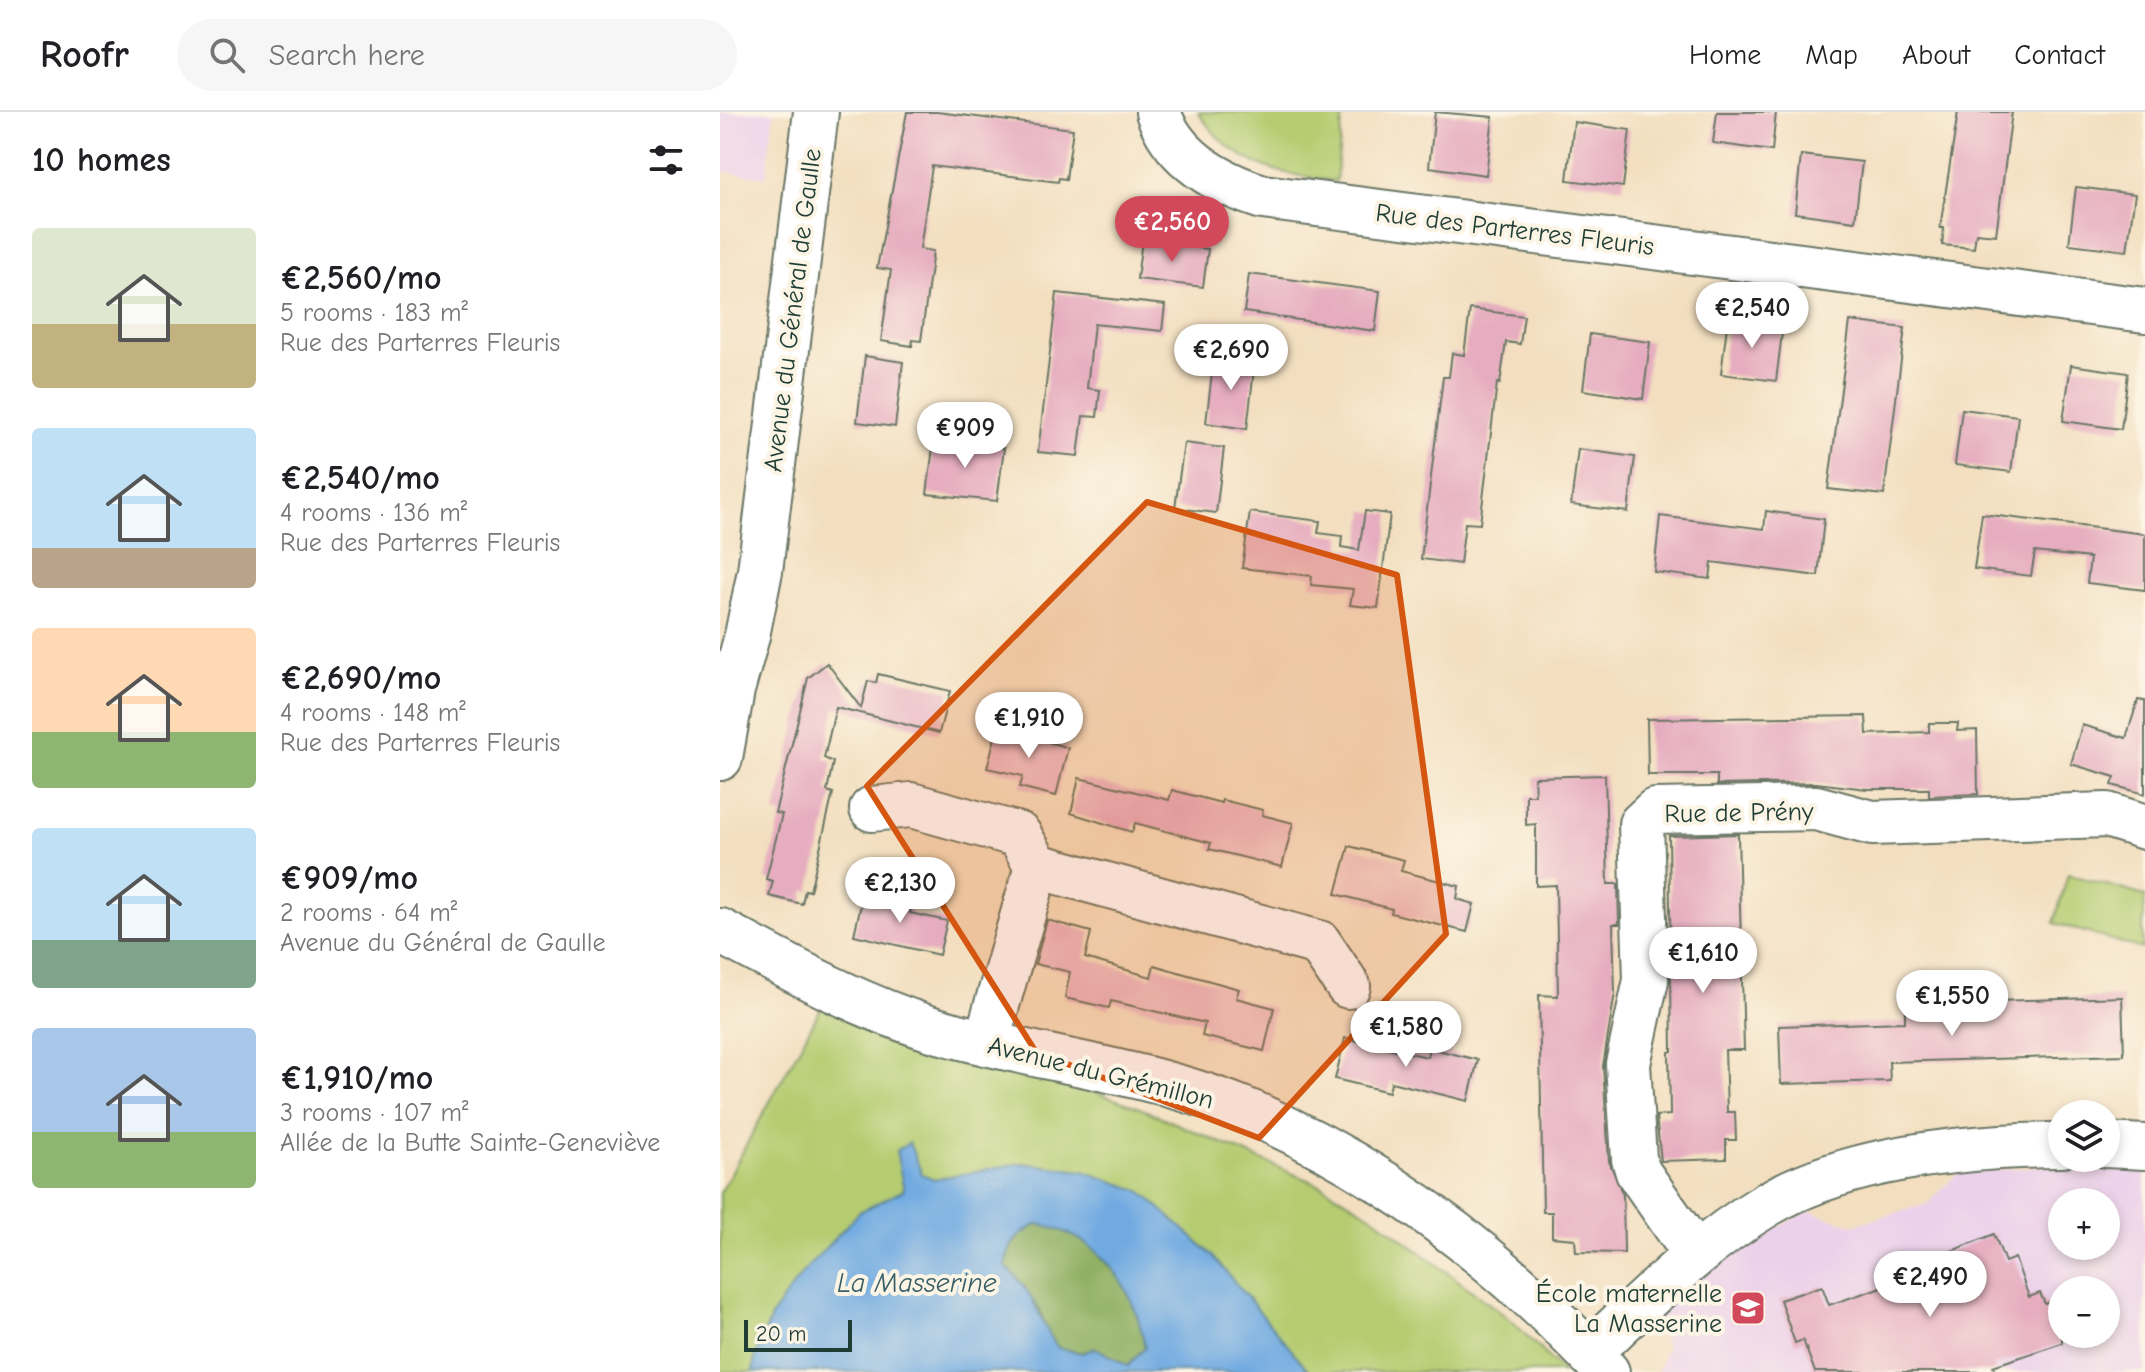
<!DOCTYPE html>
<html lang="en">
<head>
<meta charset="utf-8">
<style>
	:root { --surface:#fff; --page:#f6f6f6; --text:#202124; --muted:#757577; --line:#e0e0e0; --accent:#d1495b }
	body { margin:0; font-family:"Comic Neue",sans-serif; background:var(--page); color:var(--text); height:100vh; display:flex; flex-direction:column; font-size:30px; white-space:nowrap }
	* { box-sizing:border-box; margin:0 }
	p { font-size:26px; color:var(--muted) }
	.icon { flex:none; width:44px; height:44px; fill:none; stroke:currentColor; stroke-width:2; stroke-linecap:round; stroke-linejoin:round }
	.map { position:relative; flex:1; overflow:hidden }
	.sheet { display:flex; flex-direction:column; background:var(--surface); width:720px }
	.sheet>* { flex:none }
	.buttons { position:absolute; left:1328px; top:988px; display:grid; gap:16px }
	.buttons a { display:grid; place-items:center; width:72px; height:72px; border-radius:50%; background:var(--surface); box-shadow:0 4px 12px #0003; font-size:40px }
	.scale { position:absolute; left:24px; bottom:20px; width:108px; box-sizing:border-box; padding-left:8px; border:4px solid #1f3d34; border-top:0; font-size:22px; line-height:28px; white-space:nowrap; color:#1f3d34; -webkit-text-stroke:6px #fcf5e5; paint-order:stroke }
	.price { position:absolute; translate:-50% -68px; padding:0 18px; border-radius:28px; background:#fff; color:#222; font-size:26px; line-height:52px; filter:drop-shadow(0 2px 4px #0008) }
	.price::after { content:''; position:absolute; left:50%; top:48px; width:24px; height:18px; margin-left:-12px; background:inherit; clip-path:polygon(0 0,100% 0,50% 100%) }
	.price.on { background:var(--accent); color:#fff }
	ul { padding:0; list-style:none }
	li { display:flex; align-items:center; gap:24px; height:200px; padding:0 32px }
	li span { display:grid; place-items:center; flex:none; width:224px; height:160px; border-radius:8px; color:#555 }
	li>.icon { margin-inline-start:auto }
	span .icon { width:96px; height:96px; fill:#fffc; stroke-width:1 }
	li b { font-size:34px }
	h2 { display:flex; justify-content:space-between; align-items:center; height:96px; padding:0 32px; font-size:34px }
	header { display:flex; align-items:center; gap:48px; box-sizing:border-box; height:112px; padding:0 40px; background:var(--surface); border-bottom:2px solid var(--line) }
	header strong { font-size:38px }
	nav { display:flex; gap:44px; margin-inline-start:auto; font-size:28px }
	.search { width:560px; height:72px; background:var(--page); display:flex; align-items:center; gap:20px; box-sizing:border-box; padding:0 28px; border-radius:44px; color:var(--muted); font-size:30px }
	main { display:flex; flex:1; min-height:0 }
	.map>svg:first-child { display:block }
	.built { fill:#ecd1ea; fill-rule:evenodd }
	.green { fill:#b5cc71; stroke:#6a8452; stroke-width:2 }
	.forest { fill:#90b063; stroke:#58764c; stroke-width:2 }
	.water { fill:#71aae1; stroke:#48748a; stroke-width:2; fill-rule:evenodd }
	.building { fill:#e6acbf }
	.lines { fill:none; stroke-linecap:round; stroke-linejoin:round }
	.minor-casing { stroke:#697665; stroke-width:48 }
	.minor { stroke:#fff; stroke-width:44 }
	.marked { fill:#d45610; fill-opacity:0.2; stroke:#d45610; stroke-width:6; stroke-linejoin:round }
	.labels { text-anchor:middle; stroke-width:8; stroke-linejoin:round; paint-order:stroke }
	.street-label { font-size:26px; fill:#1f3d34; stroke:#fcf5e5 }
	.poi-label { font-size:26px; fill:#1f3d34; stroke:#fcf5e5; text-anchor:end }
	.water-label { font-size:28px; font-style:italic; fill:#385e68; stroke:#fcf5e5 }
</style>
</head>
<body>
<header>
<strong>Roofr</strong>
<div class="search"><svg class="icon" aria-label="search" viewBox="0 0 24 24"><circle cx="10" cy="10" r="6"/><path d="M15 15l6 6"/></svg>Search here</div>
<nav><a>Home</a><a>Map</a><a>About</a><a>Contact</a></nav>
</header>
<main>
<section class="sheet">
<h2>10 homes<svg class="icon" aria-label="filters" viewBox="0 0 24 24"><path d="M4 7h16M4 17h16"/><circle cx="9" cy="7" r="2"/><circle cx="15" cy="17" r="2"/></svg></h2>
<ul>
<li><span style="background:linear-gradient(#dfe7d0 60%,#c2b280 0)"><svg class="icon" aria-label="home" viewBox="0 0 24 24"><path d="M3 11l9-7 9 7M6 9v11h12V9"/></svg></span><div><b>€2,560/mo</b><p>5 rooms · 183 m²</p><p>Rue des Parterres Fleuris</p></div></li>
<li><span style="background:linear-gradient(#bfe0f5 75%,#b9a48a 0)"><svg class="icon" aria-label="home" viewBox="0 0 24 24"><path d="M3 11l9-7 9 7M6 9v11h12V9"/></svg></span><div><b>€2,540/mo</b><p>4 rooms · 136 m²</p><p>Rue des Parterres Fleuris</p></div></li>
<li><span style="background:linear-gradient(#ffd9b3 65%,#8fb573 0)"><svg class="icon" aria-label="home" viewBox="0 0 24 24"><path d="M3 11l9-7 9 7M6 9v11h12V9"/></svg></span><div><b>€2,690/mo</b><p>4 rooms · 148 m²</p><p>Rue des Parterres Fleuris</p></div></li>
<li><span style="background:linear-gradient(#bfe0f5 70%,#7fa58c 0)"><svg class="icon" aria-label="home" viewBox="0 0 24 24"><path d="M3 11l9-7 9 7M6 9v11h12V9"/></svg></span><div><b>€909/mo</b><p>2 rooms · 64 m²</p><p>Avenue du Général de Gaulle</p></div></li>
<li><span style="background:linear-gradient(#a9c7e8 65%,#8fb573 0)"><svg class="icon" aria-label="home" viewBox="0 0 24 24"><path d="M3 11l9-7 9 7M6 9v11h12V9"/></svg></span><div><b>€1,910/mo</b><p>3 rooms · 107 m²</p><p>Allée de la Butte Sainte-Geneviève</p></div></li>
</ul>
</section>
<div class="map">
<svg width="1425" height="1260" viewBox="0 0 1425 1260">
	<rect width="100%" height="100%" fill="#fcf5e5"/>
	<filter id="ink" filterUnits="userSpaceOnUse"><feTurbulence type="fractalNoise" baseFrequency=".0125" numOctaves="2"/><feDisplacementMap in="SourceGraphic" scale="16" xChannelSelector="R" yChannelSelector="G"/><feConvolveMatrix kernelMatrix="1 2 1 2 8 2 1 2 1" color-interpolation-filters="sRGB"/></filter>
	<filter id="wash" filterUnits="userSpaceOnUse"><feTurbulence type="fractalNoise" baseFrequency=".006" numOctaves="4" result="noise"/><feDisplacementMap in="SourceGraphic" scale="32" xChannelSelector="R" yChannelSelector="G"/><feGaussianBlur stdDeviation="1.8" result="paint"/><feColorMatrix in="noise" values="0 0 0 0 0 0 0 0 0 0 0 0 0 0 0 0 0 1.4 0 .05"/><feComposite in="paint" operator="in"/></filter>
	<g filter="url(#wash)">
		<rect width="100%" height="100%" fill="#f3dfc0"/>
		<g class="built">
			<polygon points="0,0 54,0 46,65 0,59"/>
			<path d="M1326 1054 1425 1056V1260H938L946 1234 936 1208 954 1187 1007 1144 1041 1124 1088 1099 1133 1113 1207 1092 1238 1061ZM1342 1090H1386V1134H1342ZM1342 1178H1386V1222H1342Z"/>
		</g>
		<g class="green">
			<path d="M478 0H623L616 69C557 62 512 53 478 0Z"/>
			<polygon points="1348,762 1425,784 1422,837 1334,811"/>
			<polygon points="101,896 215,944 374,980 415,994 604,1075 651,1103 792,1209 843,1260 0,1260 0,1081"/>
		</g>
		<path class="forest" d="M318 1111C382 1125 414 1174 425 1235L408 1254 376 1236 362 1241 338 1236 327 1221 320 1198 285 1154C289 1131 298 1122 318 1111Z"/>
		<path class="water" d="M189 1031 202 1062 214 1067 302 1051 363 1059 421 1079 492 1143 590 1260H33L35 1245 52 1203 84 1159 139 1100 184 1078 176 1039ZM318 1112C382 1124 414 1174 425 1235L408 1254 376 1236 362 1241 338 1236C315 1204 319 1184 285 1154 289 1131 298 1122 318 1112Z"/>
		<g id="blocks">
			<g class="building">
				<polygon points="187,0 217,0 353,17 346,67 339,66 338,70 212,54 200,137 213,139 201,229 193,228 192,234 161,229 171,158 157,156"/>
				<polygon points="715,0 773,5 766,63 709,55"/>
				<polygon points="997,0 1056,0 1052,39 993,31"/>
				<polygon points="1238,0 1292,0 1276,123 1256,121 1254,136 1222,133 1224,116 1220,116"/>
				<polygon points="854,10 910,18 903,75 847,68"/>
				<polygon points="1081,43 1142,50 1135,109 1075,101"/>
				<polygon points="1356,75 1415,82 1407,139 1349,132"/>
				<polygon points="422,128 488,137 483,175 417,167"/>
				<polygon points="529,162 660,179 655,219 524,200"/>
				<polygon points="337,181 445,193 442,219 374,212 367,276 380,278 377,305 363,304 358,344 318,340"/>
				<polygon points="750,197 804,204 800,232 786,230 780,272 777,271 760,412 745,411 740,452 701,447 723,265 729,265 732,241 744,243"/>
				<polygon points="1008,206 1063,213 1056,269 1001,262"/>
				<polygon points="1130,209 1185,216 1164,383 1108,377"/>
				<polygon points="870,222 930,230 923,287 863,278"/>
				<polygon points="145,244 183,250 175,315 137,310"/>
				<polygon points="494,244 535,249 527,317 486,311"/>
				<polygon points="1351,253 1408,261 1401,317 1343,309"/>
				<polygon points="1242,297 1298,304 1291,360 1235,353"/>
				<polygon points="214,327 284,336 277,389 207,382"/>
				<polygon points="464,331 504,336 496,401 455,396"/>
				<polygon points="858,337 915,345 908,400 851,393"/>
				<polygon points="645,399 670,402 658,496 630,493 633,477 591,473 592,464 522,456 530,400 600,409 598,421 622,424 621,435 639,438"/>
				<polygon points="1046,399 1104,407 1098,464 992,450 990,467 934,460 940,404 1044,417"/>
				<polygon points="1262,402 1425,422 1425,478 1367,471 1370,446 1315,440 1311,464 1254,457"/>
				<polygon points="107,551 141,596 148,569 156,571 158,562 230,579 219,621 116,595 104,646 113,650 107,679 113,681 90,779 85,778 82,792 49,784 53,769 46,767 62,702 55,701 88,566"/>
				<polygon points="1418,588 1425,589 1425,682 1392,673 1395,665 1351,652 1362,613 1406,626"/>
				<polygon points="1146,604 1147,622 1209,620 1209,611 1238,611 1237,619 1257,618 1258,682 1209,684 1209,677 1147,677 1096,671 997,673 997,663 928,663 927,607"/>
				<polygon points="278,614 348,636 336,684 300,675 303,664 267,656"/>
				<polygon points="885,663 888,772 898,772 899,812 893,812 895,881 883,954 889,1049 903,1083 904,1141 856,1140 855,1127 832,1125 832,1100 823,1100 819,883 838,884 836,773 816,774 816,712 806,713 806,683 815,683 814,665"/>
				<polygon points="359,666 449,688 452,678 501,691 502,688 543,698 542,703 573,711 562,755 489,737 491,731 415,711 412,720 351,701"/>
				<polygon points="1018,722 1024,938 1005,938 1007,1000 1015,1000 1016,1028 1006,1028 1006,1047 941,1049 936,1004 950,1003 949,940 952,939 949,724"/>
				<polygon points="629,734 684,748 681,759 739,774 737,787 754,792 747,820 671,801 672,797 616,782"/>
				<polygon points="162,779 193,787 190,801 227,809 219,843 134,823 142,788 159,792"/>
				<polygon points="327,808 371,820 365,846 431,865 434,853 465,862 519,877 516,886 554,896 544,939 482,924 485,911 391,889 389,896 345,886 350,860 315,852"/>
				<polygon points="1402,885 1404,943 1169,950 1170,969 1061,972 1059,914 1185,910 1185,892"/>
				<polygon points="625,926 707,945 709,936 758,948 748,989 671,970 669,980 615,967"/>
				<polygon points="1274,1122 1285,1150 1295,1146 1309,1185 1320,1181 1325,1192 1342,1186 1342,1231 1273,1254 1275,1260 1095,1260 1083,1228 1075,1231 1060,1188 1102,1174 1109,1193 1197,1163 1194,1154"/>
			</g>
		</g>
	</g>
	<g filter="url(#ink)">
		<use href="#blocks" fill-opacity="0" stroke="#697665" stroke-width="2"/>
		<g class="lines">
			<defs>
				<g id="minor">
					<path d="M438 0C454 47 498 71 543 85L1425 198"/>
					<polyline points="0,646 12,578 27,524 40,459 96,0"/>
					<polyline points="152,697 191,693 299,723 317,754 599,831 628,874"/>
					<path d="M0 819C68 855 136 893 209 916 315 948 429 957 532 1001 669 1059 785 1152 887 1260"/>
					<polyline points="266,931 317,754"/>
					<polyline points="1386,1033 1425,1035"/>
					<polyline points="975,1142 918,1060 914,1047 908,952 926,868 921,712 935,699 1096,696 1152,711 1387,703 1425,715"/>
					<path d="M869 1241C926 1188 979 1133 1046 1093 1128 1045 1249 1034 1342 1033"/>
				</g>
			</defs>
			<use href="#minor" class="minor-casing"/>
			<use href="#minor" class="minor"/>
		</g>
	</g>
	<path class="marked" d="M427 390 677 463 726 822 539 1026 316 940 147 674Z"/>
	<defs>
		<symbol id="school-square" viewBox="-11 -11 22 22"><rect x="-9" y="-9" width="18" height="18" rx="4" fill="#d1495b" stroke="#fcf5e5"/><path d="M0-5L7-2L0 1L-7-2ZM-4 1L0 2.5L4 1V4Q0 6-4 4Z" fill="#fff"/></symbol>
	</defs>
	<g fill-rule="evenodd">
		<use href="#school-square" x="1008" y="1176" width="40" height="40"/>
	</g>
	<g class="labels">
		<g class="street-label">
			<text transform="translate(795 117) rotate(7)" y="9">Rue des Parterres Fleuris</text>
			<text transform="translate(72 198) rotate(-83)" y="9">Avenue du Général de Gaulle</text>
			<text transform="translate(1019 700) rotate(-1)" y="9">Rue de Prény</text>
			<text transform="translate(381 960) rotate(14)" y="9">Avenue du Grémillon</text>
		</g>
		<g class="poi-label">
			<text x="1002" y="1190">École maternelle<tspan x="1002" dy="30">La Masserine</tspan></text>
		</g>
		<g class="water-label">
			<text x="197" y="1180">La Masserine</text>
		</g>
	</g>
</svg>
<div class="buttons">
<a><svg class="icon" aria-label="layers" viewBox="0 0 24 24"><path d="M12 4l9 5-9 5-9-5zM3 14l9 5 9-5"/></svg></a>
<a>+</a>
<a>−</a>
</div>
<div class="scale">20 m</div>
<b class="price on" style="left:452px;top:152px">€2,560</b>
<b class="price" style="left:1032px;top:238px">€2,540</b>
<b class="price" style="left:511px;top:280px">€2,690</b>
<b class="price" style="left:245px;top:358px">€909</b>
<b class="price" style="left:309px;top:648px">€1,910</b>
<b class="price" style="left:180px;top:813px">€2,130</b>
<b class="price" style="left:983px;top:883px">€1,610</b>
<b class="price" style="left:1232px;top:926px">€1,550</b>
<b class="price" style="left:686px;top:957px">€1,580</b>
<b class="price" style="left:1210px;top:1207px">€2,490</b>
</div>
</main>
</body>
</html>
